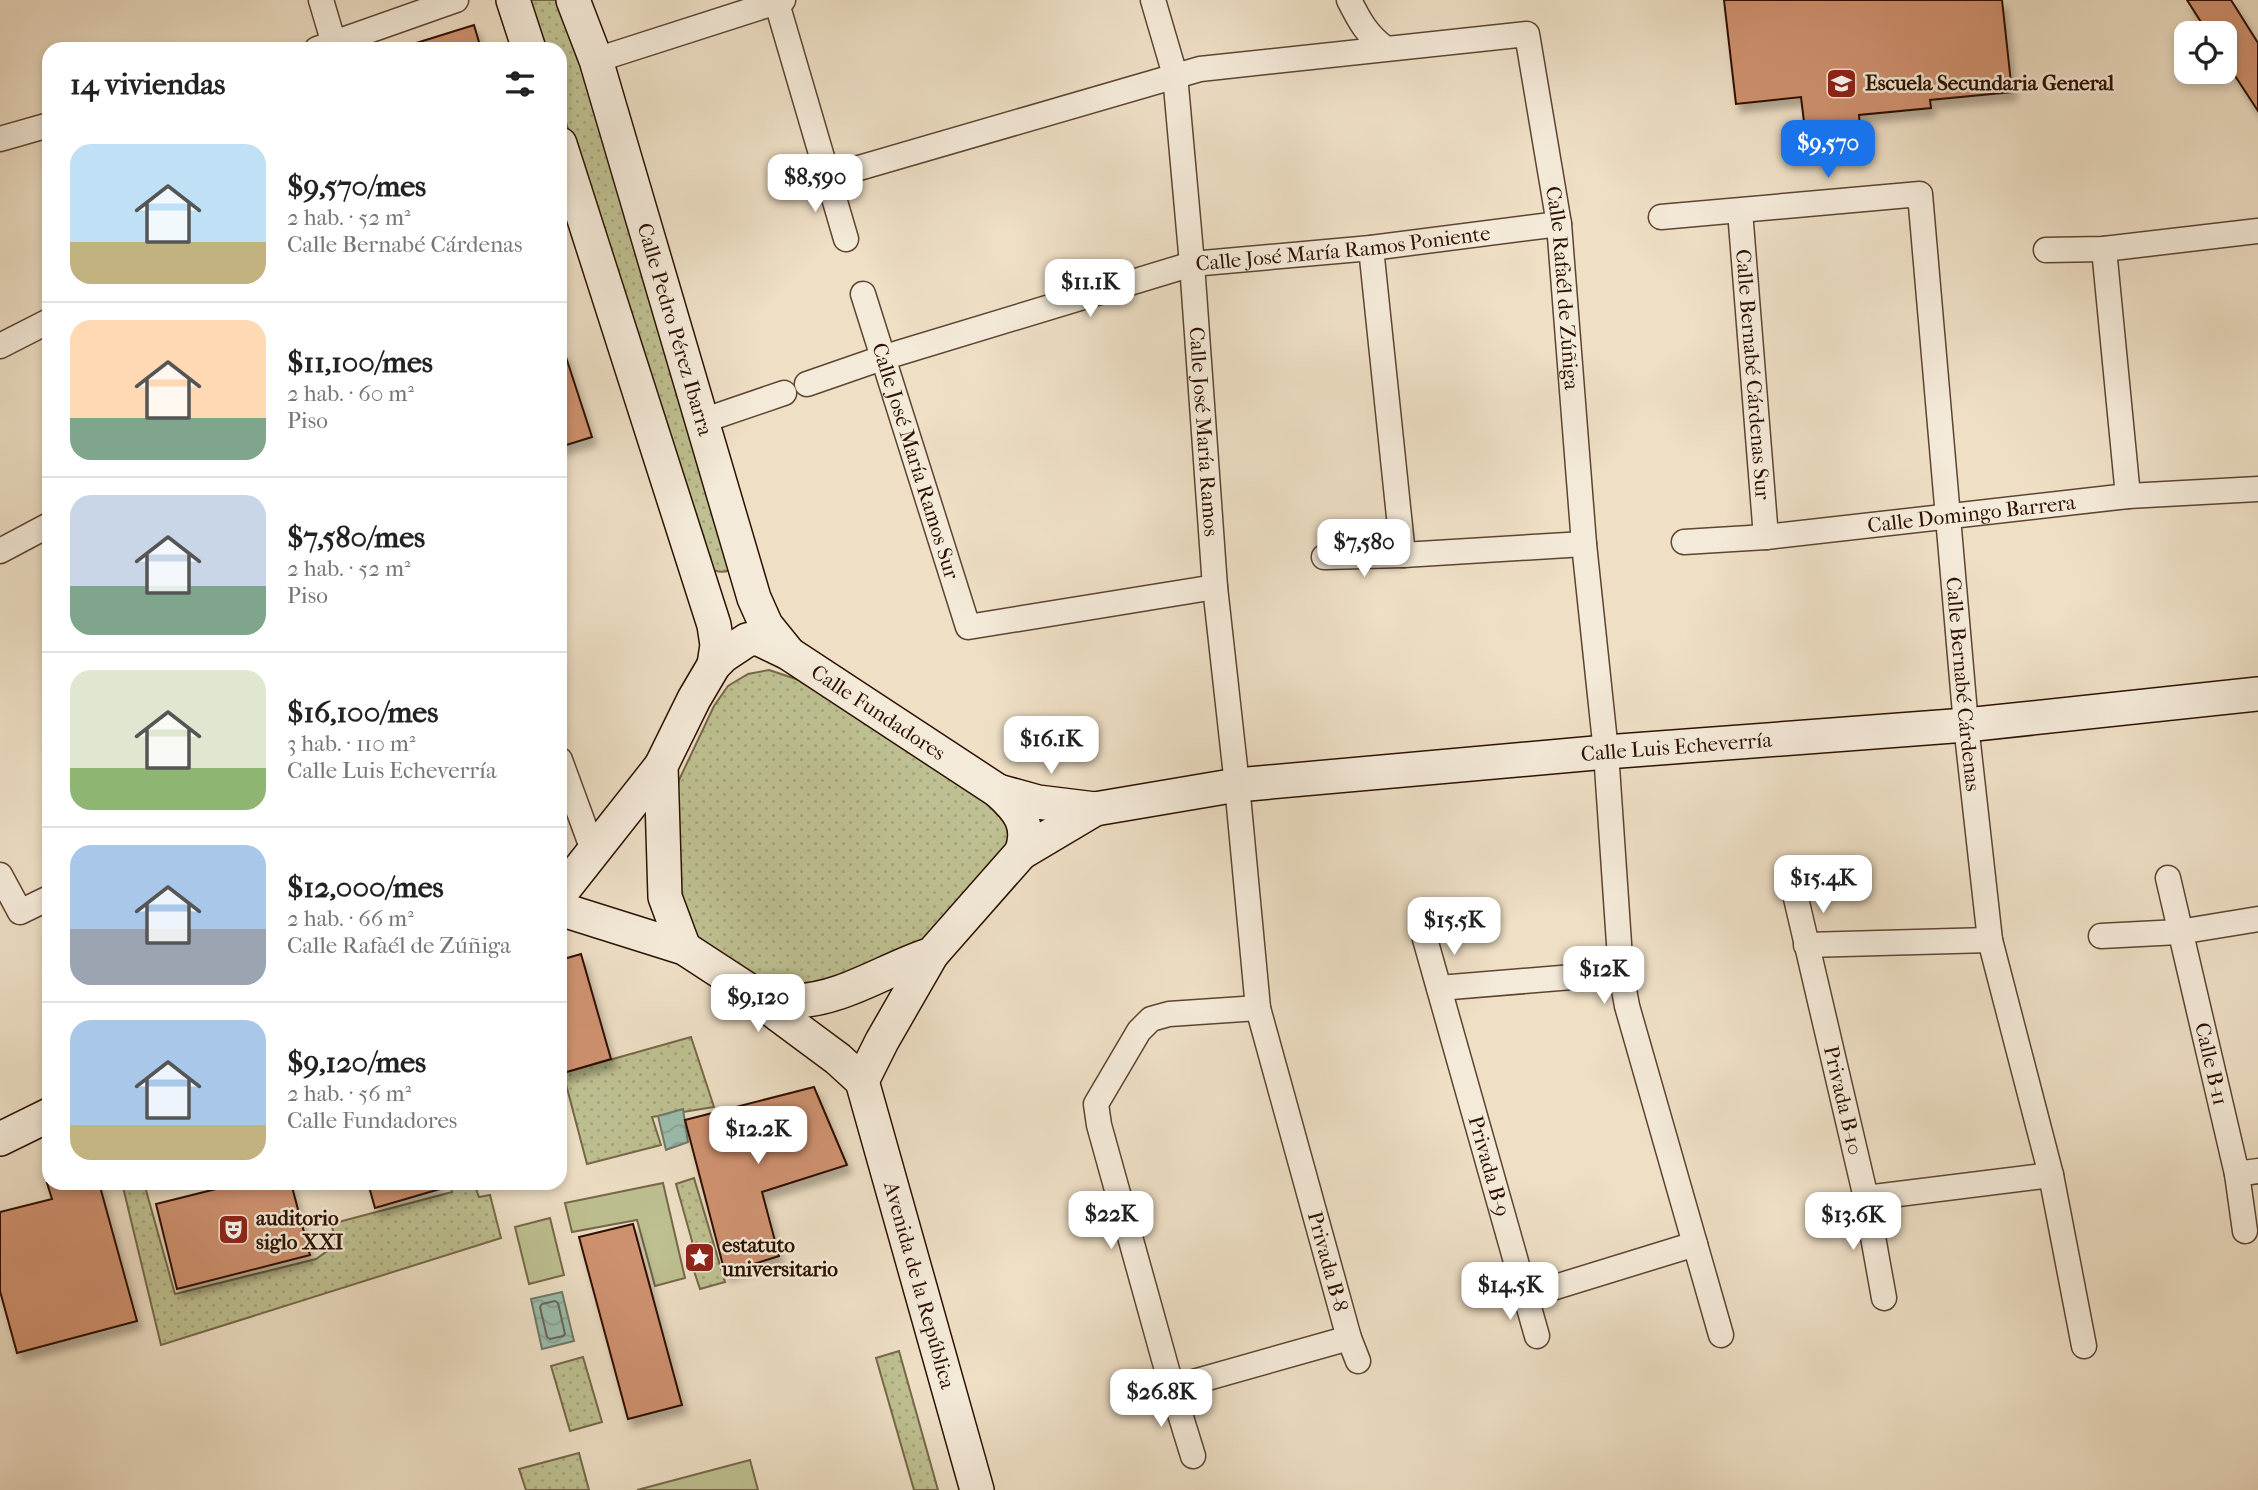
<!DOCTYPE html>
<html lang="es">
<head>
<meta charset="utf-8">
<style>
	:root { --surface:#fff; --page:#f6f6f6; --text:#222; --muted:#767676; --line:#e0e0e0; --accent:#1a73e8 }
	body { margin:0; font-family:"IM FELL French Canon",serif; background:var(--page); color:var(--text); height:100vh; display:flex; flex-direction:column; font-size:26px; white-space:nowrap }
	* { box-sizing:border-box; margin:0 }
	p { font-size:23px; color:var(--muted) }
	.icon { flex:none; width:38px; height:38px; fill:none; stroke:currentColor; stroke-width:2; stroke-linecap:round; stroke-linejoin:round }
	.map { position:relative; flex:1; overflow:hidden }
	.drawer { position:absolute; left:42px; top:42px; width:525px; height:1148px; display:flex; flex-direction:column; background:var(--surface); border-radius:21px; box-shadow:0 4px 10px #0003 }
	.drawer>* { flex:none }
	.fabs { position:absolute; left:2174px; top:21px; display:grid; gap:14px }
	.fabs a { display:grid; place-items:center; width:63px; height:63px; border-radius:14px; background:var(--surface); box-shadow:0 4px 10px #0003; font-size:35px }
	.price { position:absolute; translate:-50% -60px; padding:0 16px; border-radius:14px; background:#fff; color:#222; font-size:23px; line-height:46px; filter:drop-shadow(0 2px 4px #0008) }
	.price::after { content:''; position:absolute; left:50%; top:42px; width:21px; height:16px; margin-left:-10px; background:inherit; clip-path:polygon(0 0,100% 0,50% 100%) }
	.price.selected { background:var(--accent); color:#fff }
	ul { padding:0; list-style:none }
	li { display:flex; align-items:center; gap:21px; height:175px; padding:0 28px }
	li+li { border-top:2px solid var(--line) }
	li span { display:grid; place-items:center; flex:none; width:196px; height:140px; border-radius:21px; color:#555 }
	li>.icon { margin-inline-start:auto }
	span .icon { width:84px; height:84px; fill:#fffc; stroke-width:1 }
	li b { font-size:30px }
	h2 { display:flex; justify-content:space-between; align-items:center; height:84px; padding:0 28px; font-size:30px }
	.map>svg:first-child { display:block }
	.grass { fill:url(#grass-dots); stroke:#766848; stroke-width:2 }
	.garden { fill:#bec091; stroke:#766848; stroke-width:2 }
	.water { fill:url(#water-waves); stroke:#6f7868; stroke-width:2 }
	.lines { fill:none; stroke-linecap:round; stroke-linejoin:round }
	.shore { stroke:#646757; stroke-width:2 }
	.building { fill:#cf926f; stroke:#2d1100; stroke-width:2; filter:url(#shadow) }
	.street-casing { stroke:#5d4431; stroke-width:27 }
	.secondary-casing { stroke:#2d1100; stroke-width:36 }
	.street { stroke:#f4ead9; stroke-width:24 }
	.secondary { stroke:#f4ead9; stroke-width:33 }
	.labels { text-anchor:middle; stroke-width:5; stroke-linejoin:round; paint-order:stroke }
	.poi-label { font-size:21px; font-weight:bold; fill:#2d1100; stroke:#f4ead9; text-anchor:start }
	.street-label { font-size:21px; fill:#2d1100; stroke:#f4ead9 }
</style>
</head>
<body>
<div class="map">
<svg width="2258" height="1490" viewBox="0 0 2258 1490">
	<defs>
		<pattern id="grass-dots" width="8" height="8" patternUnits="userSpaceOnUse" patternTransform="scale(1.75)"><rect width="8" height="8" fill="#bec091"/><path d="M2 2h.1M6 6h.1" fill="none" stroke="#a4a47b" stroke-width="1.8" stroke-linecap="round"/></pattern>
		<pattern id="water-waves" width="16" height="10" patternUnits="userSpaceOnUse" patternTransform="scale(1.75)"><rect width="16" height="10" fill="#9bbdae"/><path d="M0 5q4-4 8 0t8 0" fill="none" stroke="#86a194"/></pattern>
		<filter id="shadow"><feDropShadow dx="4.5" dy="8" stdDeviation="3.5" flood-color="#0004"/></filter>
	</defs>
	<rect width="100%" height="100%" fill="#eedfc5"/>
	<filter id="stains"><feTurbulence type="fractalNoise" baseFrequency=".00286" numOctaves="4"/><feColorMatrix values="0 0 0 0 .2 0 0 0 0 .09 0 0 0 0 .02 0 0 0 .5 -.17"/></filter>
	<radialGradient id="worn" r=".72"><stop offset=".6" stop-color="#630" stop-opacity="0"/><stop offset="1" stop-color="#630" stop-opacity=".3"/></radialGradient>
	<g class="grass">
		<path d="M528 0H560L734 553 730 570C718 575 711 569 702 562L560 103V49H543Z"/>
		<polygon points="769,670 796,679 995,795 1021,834 928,943 816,992 748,981 679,922 674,804 679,780 714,706 728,686 748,674"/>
		<polygon points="691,1037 714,1107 652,1117 661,1145 587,1164 563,1073"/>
		<polygon points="694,1178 725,1282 700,1289 691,1262 692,1241 676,1184"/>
		<polygon points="122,1183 144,1183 175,1294 316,1259 337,1244 331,1224 452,1192 450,1183 474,1183 479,1197 490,1195 501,1238 161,1345"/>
		<polygon points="899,1351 938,1490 914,1490 876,1358"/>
		<polygon points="583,1357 602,1422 570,1431 551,1366"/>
		<polygon points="579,1453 589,1490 526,1490 519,1469"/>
	</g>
	<g class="garden">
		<polygon points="663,1183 685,1278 655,1286 637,1220 572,1232 565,1203"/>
		<polygon points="550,1218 564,1275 529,1284 515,1227"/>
		<polygon points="750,1460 758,1490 637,1490"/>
	</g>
	<g class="water">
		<polygon points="683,1109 688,1142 666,1150 658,1116"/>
		<polygon points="562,1292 574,1341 542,1349 531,1299"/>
	</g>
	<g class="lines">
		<polygon class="shore" points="555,1301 558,1303 565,1334 563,1336 550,1339 547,1337 540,1307 542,1304"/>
	</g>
	<g class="building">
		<polygon points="1724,0 2002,0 2012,92 1930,100 1931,108 1859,115 1861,142 1807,147 1801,97 1736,104"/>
		<polygon points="2187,0 2231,0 2258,43 2258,111 2224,59 2224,33 2208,33"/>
		<polygon points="474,25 481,49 414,49 413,44"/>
		<polygon points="564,351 592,437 560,447 560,352"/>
		<polygon points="581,954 611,1059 560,1074 560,960"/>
		<polygon points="814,1087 847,1165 762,1192 779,1256 725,1273 685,1120"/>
		<polygon points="47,1183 99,1183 137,1321 17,1353 0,1291 0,1212 52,1199"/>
		<polygon points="240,1183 291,1183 310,1255 177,1289 156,1204"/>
		<polygon points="368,1183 439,1183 440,1189 375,1208"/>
		<polygon points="633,1224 682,1405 628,1419 579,1237"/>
	</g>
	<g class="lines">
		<defs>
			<g id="street">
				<polyline points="321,0 334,44"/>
				<polyline points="776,0 846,239"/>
				<path id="s1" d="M1153 0 1175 75 1192 264 1215 587 1237 785 1258 1008 1349 1338 1358 1361"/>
				<path d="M1349 0C1359 20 1367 35 1385 48"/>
				<polyline points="317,49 456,0"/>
				<polyline points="596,60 783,0"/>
				<polyline points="0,139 49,125"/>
				<path id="s2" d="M828 177 1200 69 1527 34 1559 224 1584 544 1606 752 1621 973 1627 1006 1721 1335"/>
				<path id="s3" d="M1740 211 1766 537"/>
				<path id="s4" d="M1661 217 1920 194 1966 725 1990 940 2051 1175 2084 1346"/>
				<polyline points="1371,248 1403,555"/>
				<polyline points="2104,249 2128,496"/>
				<polyline points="2046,250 2104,249 2258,231"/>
				<path id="s5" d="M863 294 968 627 1215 587"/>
				<polyline points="0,346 49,321"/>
				<path id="s6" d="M807 384 882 358 1192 264 1371 248 1559 224"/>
				<polyline points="702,421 784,393"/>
				<path id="s7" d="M1684 542 1766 537 2128 496 2258 489"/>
				<polyline points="0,551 49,525"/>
				<polyline points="1324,557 1403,555 1584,544"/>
				<polyline points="560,760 594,853"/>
				<polyline points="0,875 20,912 49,898"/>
				<path id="s8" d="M2168 878 2237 1174 2245 1231"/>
				<path id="s9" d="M1795 894 1866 1198 1884 1298"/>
				<polyline points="2101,936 2179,932 2258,919"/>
				<path id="s10" d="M1425 939 1537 1336"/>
				<polyline points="1806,945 1990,940"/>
				<polyline points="1439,988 1621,973"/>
				<polyline points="2237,1174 2258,1171"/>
				<polyline points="1866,1198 2051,1175"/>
				<polyline points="1526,1296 1695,1244"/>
				<polyline points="1172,1388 1349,1338"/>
				<polyline points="1193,1456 1172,1388 1099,1125 1096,1104 1139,1031 1151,1019 1169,1014 1258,1008"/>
			</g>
			<g id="secondary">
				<polyline points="513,0 529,49"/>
				<path id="s11" d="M573 0 596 60 754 598 766 625 787 651"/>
				<polyline points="560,144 714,625 717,645 714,665"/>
				<path id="s12" d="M998 791 1038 802 1095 809 1237 785 1606 752 1966 725 2258 694"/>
				<polyline points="1021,853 1095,809"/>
				<polyline points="560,894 661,766"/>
				<polyline points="560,909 684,948 756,995 776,1013 838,1059 862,1081"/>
				<path id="s13" d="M684 948 665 897 661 766 694 699 714 665 723 656 747 640 757 638 788 653 998 791C1018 809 1032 825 1021 853L932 954C887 968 843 1000 794 1001 781 1001 768 997 756 995"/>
				<path id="s14" d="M862 1081 977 1490"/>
				<polyline points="862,1081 882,1041 932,954"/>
				<polyline points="0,1139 49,1115"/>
			</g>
		</defs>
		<use href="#street" class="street-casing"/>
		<use href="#secondary" class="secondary-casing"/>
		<use href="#street" class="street"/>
		<use href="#secondary" class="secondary"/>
	</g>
	<defs>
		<symbol id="school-square" viewBox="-11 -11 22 22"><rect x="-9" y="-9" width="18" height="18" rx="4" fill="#8f2418" stroke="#f4ead9"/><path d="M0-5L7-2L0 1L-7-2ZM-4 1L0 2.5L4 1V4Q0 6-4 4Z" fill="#fff"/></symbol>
		<symbol id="theatre-square" viewBox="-11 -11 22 22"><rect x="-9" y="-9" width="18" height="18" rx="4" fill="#8f2418" stroke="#f4ead9"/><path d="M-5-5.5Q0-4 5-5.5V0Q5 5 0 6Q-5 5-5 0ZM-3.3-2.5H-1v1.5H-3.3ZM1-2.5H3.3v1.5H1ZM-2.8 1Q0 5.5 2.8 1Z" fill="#fff"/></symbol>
		<symbol id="sight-square" viewBox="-11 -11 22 22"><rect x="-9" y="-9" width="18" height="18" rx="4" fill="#8f2418" stroke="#f4ead9"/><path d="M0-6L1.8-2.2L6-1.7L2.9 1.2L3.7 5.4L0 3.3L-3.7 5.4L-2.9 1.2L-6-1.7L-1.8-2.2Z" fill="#fff"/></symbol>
	</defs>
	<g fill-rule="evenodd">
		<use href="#school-square" x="1824" y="66" width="35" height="35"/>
		<use href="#theatre-square" x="216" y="1212" width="35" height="35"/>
		<use href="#sight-square" x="682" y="1240" width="35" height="35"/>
	</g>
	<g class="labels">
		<g class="poi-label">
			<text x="1865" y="90">Escuela Secundaria General</text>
			<text x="256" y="1225">auditorio<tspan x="256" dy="24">siglo XXI</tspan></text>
			<text x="722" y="1252">estatuto<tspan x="722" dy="24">universitario</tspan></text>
		</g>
		<g class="street-label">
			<text dy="7" stroke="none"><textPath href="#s6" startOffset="555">Calle José María Ramos Poniente</textPath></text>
			<text dy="7" stroke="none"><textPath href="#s2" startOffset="973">Calle Rafaél de Zúñiga</textPath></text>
			<text dy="7" stroke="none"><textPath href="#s11" startOffset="345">Calle Pedro Pérez Ibarra</textPath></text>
			<text dy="7" stroke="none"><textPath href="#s3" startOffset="164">Calle Bernabé Cárdenas Sur</textPath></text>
			<text dy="7" stroke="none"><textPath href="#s1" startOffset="436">Calle José María Ramos</textPath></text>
			<text dy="7" stroke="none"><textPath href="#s5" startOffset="175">Calle José María Ramos Sur</textPath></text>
			<text dy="7" stroke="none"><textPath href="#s7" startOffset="289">Calle Domingo Barrera</textPath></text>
			<text dy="7" stroke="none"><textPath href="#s4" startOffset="752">Calle Bernabé Cárdenas</textPath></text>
			<text dy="7" stroke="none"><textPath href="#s13" startOffset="494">Calle Fundadores</textPath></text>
			<text dy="7" stroke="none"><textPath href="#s12" startOffset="684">Calle Luis Echeverría</textPath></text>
			<text dy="7" stroke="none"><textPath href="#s8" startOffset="191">Calle B-11</textPath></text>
			<text dy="7" stroke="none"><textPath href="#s9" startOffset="212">Privada B-10</textPath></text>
			<text dy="7" stroke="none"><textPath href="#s10" startOffset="236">Privada B-9</textPath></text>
			<text dy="7" stroke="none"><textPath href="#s1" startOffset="1278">Privada B-8</textPath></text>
			<text dy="7" stroke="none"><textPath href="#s14" startOffset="212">Avenida de la República</textPath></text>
		</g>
	</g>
	<rect width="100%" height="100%" filter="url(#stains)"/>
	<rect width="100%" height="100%" fill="url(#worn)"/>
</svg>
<div class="fabs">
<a><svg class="icon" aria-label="locate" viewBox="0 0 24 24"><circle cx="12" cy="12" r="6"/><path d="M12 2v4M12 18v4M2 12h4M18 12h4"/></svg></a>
</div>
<b class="price selected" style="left:1828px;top:180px">$9,570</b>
<b class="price" style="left:815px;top:214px">$8,590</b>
<b class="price" style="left:1090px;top:319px">$11.1K</b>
<b class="price" style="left:1364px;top:579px">$7,580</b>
<b class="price" style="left:1051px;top:776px">$16.1K</b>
<b class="price" style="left:1823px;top:915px">$15.4K</b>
<b class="price" style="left:1454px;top:957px">$15.5K</b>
<b class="price" style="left:1604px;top:1006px">$12K</b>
<b class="price" style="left:758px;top:1034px">$9,120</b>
<b class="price" style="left:758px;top:1166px">$12.2K</b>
<b class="price" style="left:1111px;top:1251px">$22K</b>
<b class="price" style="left:1853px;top:1252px">$13.6K</b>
<b class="price" style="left:1510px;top:1322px">$14.5K</b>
<b class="price" style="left:1161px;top:1429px">$26.8K</b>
<section class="drawer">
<h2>14 viviendas<svg class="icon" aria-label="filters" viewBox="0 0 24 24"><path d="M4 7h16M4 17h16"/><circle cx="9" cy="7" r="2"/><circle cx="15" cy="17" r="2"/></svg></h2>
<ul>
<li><span style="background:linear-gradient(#bfe0f5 70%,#c2b280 0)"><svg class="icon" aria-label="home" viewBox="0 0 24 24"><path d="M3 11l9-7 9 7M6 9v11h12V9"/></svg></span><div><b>$9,570/mes</b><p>2 hab. · 52 m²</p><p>Calle Bernabé Cárdenas</p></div></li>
<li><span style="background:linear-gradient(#ffd9b3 70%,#7fa58c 0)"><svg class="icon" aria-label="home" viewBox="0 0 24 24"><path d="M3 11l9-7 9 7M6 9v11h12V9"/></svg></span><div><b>$11,100/mes</b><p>2 hab. · 60 m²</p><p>Piso</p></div></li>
<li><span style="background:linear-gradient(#c9d6e8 65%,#7fa58c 0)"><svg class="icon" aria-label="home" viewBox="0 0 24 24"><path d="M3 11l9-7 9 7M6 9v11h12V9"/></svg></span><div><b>$7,580/mes</b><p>2 hab. · 52 m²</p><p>Piso</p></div></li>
<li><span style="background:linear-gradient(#dfe7d0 70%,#8fb573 0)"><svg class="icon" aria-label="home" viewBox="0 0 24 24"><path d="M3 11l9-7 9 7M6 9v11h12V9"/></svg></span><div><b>$16,100/mes</b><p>3 hab. · 110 m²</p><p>Calle Luis Echeverría</p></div></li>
<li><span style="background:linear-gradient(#a9c7e8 60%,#9aa5b1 0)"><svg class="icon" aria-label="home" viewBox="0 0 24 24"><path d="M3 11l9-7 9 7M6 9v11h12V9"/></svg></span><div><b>$12,000/mes</b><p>2 hab. · 66 m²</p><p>Calle Rafaél de Zúñiga</p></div></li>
<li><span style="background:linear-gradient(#a9c7e8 75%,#c2b280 0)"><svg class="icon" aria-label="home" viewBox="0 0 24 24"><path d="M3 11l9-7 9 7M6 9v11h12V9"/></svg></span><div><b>$9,120/mes</b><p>2 hab. · 56 m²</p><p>Calle Fundadores</p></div></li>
</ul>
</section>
</div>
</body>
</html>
